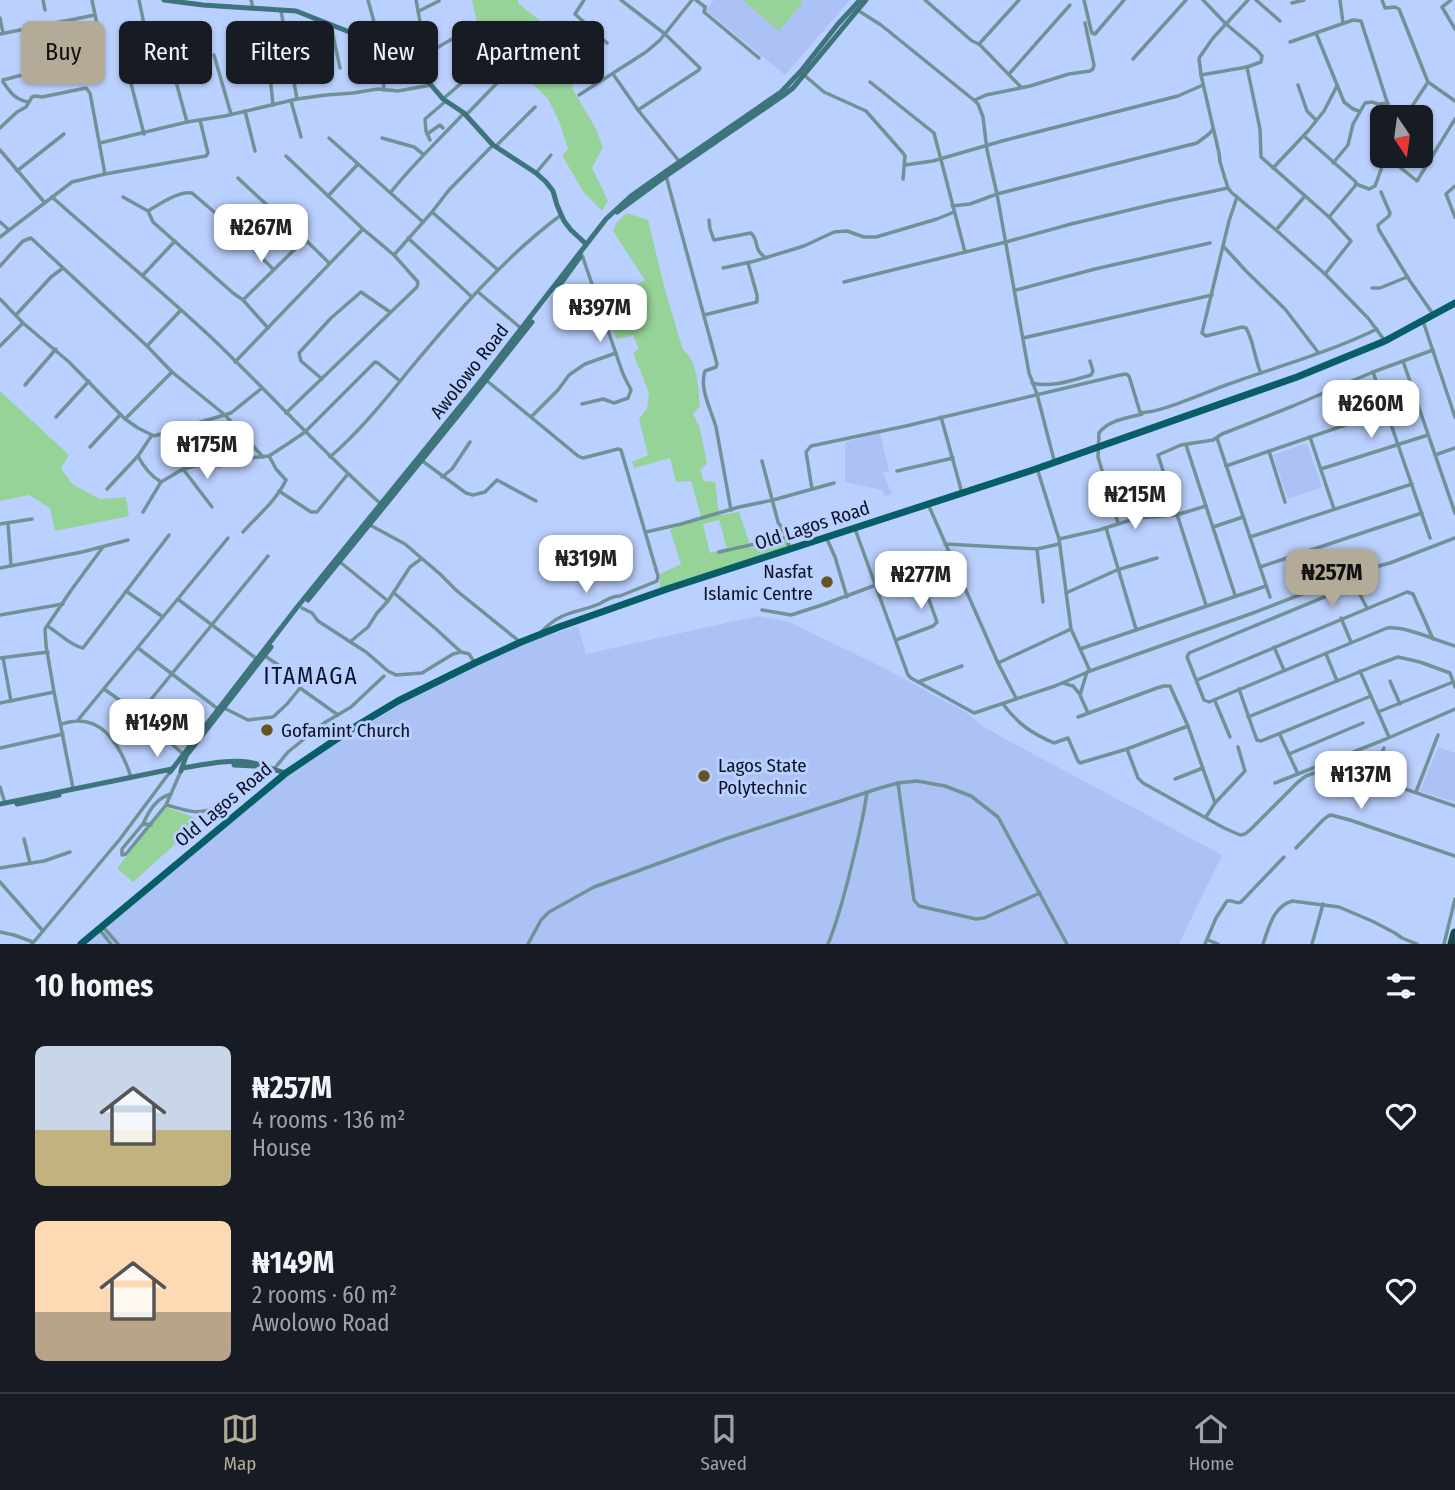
<!DOCTYPE html>
<html lang="en">
<head>
<meta charset="utf-8">
<style>
	:root { --surface:#171b24; --page:#20242c; --text:#f1f3f6; --muted:#9ea1a6; --line:#363941; --accent:#b3ab97 }
	body { margin:0; font-family:"Fira Sans Condensed",sans-serif; background:var(--page); color:var(--text); height:100vh; display:flex; flex-direction:column; font-size:26px; white-space:nowrap }
	* { box-sizing:border-box; margin:0 }
	p { font-size:23px; color:var(--muted) }
	.icon { flex:none; width:38px; height:38px; fill:none; stroke:currentColor; stroke-width:2; stroke-linecap:round; stroke-linejoin:round }
	.map { position:relative; height:944px; overflow:hidden }
	.sheet { display:flex; flex-direction:column; background:var(--surface); flex:1 }
	.sheet>* { flex:none }
	.guide { position:absolute; left:21px; top:21px; width:700px; height:63px; display:flex; gap:14px }
	.needle { width:46px; rotate:167deg }
	.fabs { position:absolute; left:1370px; top:105px; display:grid; gap:14px }
	.fabs a { display:grid; place-items:center; width:63px; height:63px; border-radius:10px; background:var(--surface); box-shadow:0 2px 5px #0004; font-size:35px }
	.price { position:absolute; translate:-50% -60px; padding:0 16px; border-radius:14px; background:#fff; color:#222; font-size:23px; line-height:46px; filter:drop-shadow(0 2px 4px #0008) }
	.price::after { content:''; position:absolute; left:50%; top:42px; width:21px; height:16px; margin-left:-10px; background:inherit; clip-path:polygon(0 0,100% 0,50% 100%) }
	.price.on { background:var(--accent); color:#111 }
	ul { padding:0; list-style:none }
	li { display:flex; align-items:center; gap:21px; height:175px; padding:0 35px }
	li span { display:grid; place-items:center; flex:none; width:196px; height:140px; border-radius:10px; color:#555 }
	li>.icon { margin-inline-start:auto }
	span .icon { width:84px; height:84px; fill:#fffc; stroke-width:1 }
	li b { font-size:30px }
	h2 { display:flex; justify-content:space-between; align-items:center; height:84px; padding:0 35px; font-size:30px }
	.tag { padding:0 24px; border-radius:10px; background:var(--surface); box-shadow:0 2px 5px #0004; font-size:24px; line-height:63px }
	.tag.on { background:var(--accent); color:#111 }
	.tab-bar { display:flex; justify-content:space-around; align-items:center; height:98px; border-top:2px solid var(--line); background:var(--surface); font-size:19px; color:var(--muted) }
	.tab-bar a { display:grid; justify-items:center; gap:4px }
	.tab-bar .on { color:var(--accent) }
	.map>svg:first-child { display:block }
	.built { fill:#acc2f5 }
	.green { fill:#95d398; fill-rule:evenodd }
	.lines { fill:none; stroke-linecap:round; stroke-linejoin:round }
	.street { stroke:#709297; stroke-width:3.5 }
	.secondary { stroke:#3e747b; stroke-width:5 }
	.primary { stroke:#085e67; stroke-width:7 }
	.highway { stroke:#17474d; stroke-width:9 }
	.poi-dot { fill:#685322; stroke:#bad0fe; stroke-width:2.5 }
	.labels { text-anchor:middle; stroke-width:6; stroke-linejoin:round; paint-order:stroke }
	.street-label { font-size:19px; fill:#0a1226; stroke:#bad0fe }
	.poi-label { font-size:19px; fill:#0a1226; stroke:#bad0fe; text-anchor:start }
	.quarter-label { font-size:23px; letter-spacing:2px; fill:#0a1226; stroke:#bad0fe }
</style>
</head>
<body>
<div class="map">
<svg width="1455" height="944" viewBox="0 0 1455 944">
	<rect width="100%" height="100%" fill="#bad0fe"/>
	<g class="built">
		<polygon points="714,0 850,0 785,75 706,10"/>
		<polygon points="880,433 889,471 883,473 892,494 884,496 882,490 845,482 845,442"/>
		<polygon points="1304,444 1308,446 1322,487 1288,499 1273,455"/>
		<polygon points="758,616 789,622 882,667 967,713 983,726 1005,739 1222,855 1179,944 87,944 289,775 378,715 425,690 527,642 578,626 586,654"/>
		<polygon points="1438,747 1455,753 1455,802 1420,791"/>
	</g>
	<g class="green">
		<polygon points="472,0 518,0 519,4 548,27 582,58 572,88 595,127 603,147 592,168 608,201 602,211 582,190 562,155 568,149 559,121 548,99 519,70 508,39 477,22"/>
		<polygon points="743,0 800,0 803,2 779,31"/>
		<path d="M627 213 648 220 665 290 683 350C698 361 698 389 700 406L693 414 700 428 707 464 700 470 704 481 715 482 719 515 739 512 751 548 786 539 793 545 660 588V574L681 564 670 530 701 516 691 481 676 482 670 458 634 468 632 462 648 455 639 419 647 409 649 393 633 353 639 349 633 335 617 339 609 322 635 311 629 289 645 280 613 231 617 222ZM719 520 727 548 710 553 703 524Z"/>
		<polygon points="0,391 69,455 61,468 72,484 100,499 126,497 129,516 55,531 50,508 29,495 0,501"/>
		<polygon points="166,807 196,818 175,844 133,882 117,868"/>
	</g>
	<g class="lines">
		<g class="street">
			<polyline points="43,0 45,10"/>
			<polyline points="139,0 149,48 147,50 128,55 125,57 125,60 144,134"/>
			<polyline points="251,0 253,8"/>
			<polyline points="368,0 380,44 384,90"/>
			<polyline points="416,0 426,54"/>
			<polyline points="584,0 575,14 607,43"/>
			<polyline points="621,0 665,34 700,68 699,70 638,110"/>
			<polyline points="696,0 705,7"/>
			<polyline points="925,0 972,41 979,44"/>
			<polyline points="1019,0 979,44 1021,87"/>
			<polyline points="1084,0 1091,30 1092,33 1095,34 1124,0"/>
			<polyline points="1248,0 1213,38 1199,58 1201,75 1219,153 1220,162 1228,188 1231,192 1276,230 1325,274 1368,318 1385,341"/>
			<polyline points="1256,0 1280,21"/>
			<polyline points="1340,0 1343,23"/>
			<polyline points="1382,0 1385,8 1395,7 1399,9 1428,82 1455,101"/>
			<polyline points="1451,0 1442,7 1455,29"/>
			<polyline points="1292,3 1304,0"/>
			<polyline points="705,7 704,12 759,58"/>
			<polyline points="281,11 297,99"/>
			<polyline points="419,11 439,1"/>
			<polyline points="859,11 881,25 975,101 978,104 983,117 987,150 997,194 1029,373 1037,394 1054,460"/>
			<polyline points="0,18 3,33"/>
			<polyline points="331,26 340,68"/>
			<polyline points="1316,33 1344,102 1353,109 1359,111"/>
			<polyline points="0,34 95,15"/>
			<polyline points="1290,42 1353,20 1361,21 1392,117"/>
			<polyline points="214,55 231,114"/>
			<polyline points="169,56 187,122"/>
			<polyline points="289,57 310,52"/>
			<polyline points="1133,59 1186,0"/>
			<polyline points="250,61 253,71 266,74 270,76 273,105"/>
			<polyline points="411,63 452,39"/>
			<polyline points="1247,67 1260,129 1261,157 1329,217 1351,241 1325,274"/>
			<polyline points="613,74 638,110 679,161"/>
			<polyline points="1009,74 1070,5"/>
			<polyline points="804,75 824,92 866,111 903,153 905,156 903,179"/>
			<polyline points="1201,75 1247,67 1261,62 1262,56 1257,50 1226,24 1203,0"/>
			<polyline points="870,82 934,133 965,252"/>
			<polyline points="1298,85 1307,111 1316,120"/>
			<polyline points="579,95 646,52 660,40 692,0"/>
			<polyline points="443,99 488,60"/>
			<polyline points="975,100 986,95 1030,86 1069,74 1090,71 1093,69 1094,65 1085,23"/>
			<polyline points="291,101 301,137"/>
			<path d="M28 102C14 99 11 93 3 82V80L26 74 94 62 100 56 101 44 92 0"/>
			<polyline points="245,111 255,151"/>
			<polyline points="466,115 500,80"/>
			<polyline points="1405,117 1428,82"/>
			<polyline points="0,128 17,112 26,107 32,97 35,96 42,97 86,88 90,93 105,174"/>
			<polyline points="427,134 440,125 443,128"/>
			<polyline points="1304,136 1356,182 1355,186 1329,217"/>
			<polyline points="329,138 423,222"/>
			<polyline points="382,138 414,147 423,154"/>
			<polyline points="430,140 426,131 425,119 446,101"/>
			<polyline points="100,143 187,122 225,116 297,99 326,95 353,93 378,89 398,91 431,85"/>
			<polyline points="496,146 535,107"/>
			<polyline points="0,150 45,203"/>
			<polyline points="286,156 363,229 394,255 418,282 417,287 286,413"/>
			<polyline points="1386,156 1417,181 1455,119"/>
			<polyline points="1333,163 1348,145 1353,124 1365,103 1372,102 1378,104 1388,103"/>
			<polyline points="905,165 933,161 1002,141 1178,96 1203,85"/>
			<polyline points="1273,168 1308,131 1324,111 1337,86"/>
			<polyline points="17,171 64,134"/>
			<polyline points="536,173 551,155"/>
			<path d="M666 176 717 364 716 367 705 371C699 389 711 409 716 427L731 510"/>
			<path d="M238 178C268 207 300 233 329 263"/>
			<polyline points="1356,184 1369,189 1375,186 1386,156"/>
			<polyline points="1455,186 1446,194 1455,217"/>
			<path d="M391 192C413 164 439 140 464 113"/>
			<polyline points="1381,192 1390,213 1389,216 1378,225 1379,230 1410,281 1433,314"/>
			<polyline points="328,196 358,164"/>
			<path d="M52 197C106 245 162 291 215 341 271 395 324 453 382 505"/>
			<path d="M123 197 148 211C160 204 178 191 192 193L241 235 270 209"/>
			<path d="M1237 197 1229 221 1202 333 1206 336 1242 327 1246 328C1254 341 1254 358 1261 373"/>
			<polyline points="952,206 970,204 997,194 1197,143 1209,134 1213,129"/>
			<polyline points="148,211 153,222 233,293 243,300 268,328"/>
			<polyline points="432,212 498,270"/>
			<path d="M709 220 710 229 714 240 751 233C760 242 752 248 766 258"/>
			<polyline points="0,222 9,230"/>
			<polyline points="1276,230 1305,196"/>
			<polyline points="241,235 249,245 273,269"/>
			<polyline points="0,237 72,182 105,174 206,156 208,153 200,120"/>
			<polyline points="408,238 472,297"/>
			<polyline points="1224,247 1246,271 1285,309 1318,352"/>
			<polyline points="394,255 432,212 449,190 493,145"/>
			<polyline points="0,266 23,241 31,238 147,346 172,372 225,415 263,457"/>
			<polyline points="723,268 755,261 804,246 834,232 847,231 864,237 876,237 937,219 954,212"/>
			<polyline points="143,275 175,241"/>
			<polyline points="844,282 1006,242 1071,224 1167,201 1228,188"/>
			<polyline points="1372,288 1380,288 1407,277"/>
			<polyline points="1016,290 1095,269 1210,243"/>
			<polyline points="478,292 522,329"/>
			<polyline points="0,299 23,323 69,362 125,419 138,428 154,436 231,413 262,388"/>
			<polyline points="243,300 298,246 308,242"/>
			<polyline points="16,315 51,277 63,268"/>
			<polyline points="704,315 757,302 757,295 748,263"/>
			<polyline points="1423,321 1455,417"/>
			<polyline points="577,322 602,313"/>
			<polyline points="1023,338 1212,295"/>
			<polyline points="0,346 23,323"/>
			<polyline points="147,346 181,310"/>
			<polyline points="1403,361 1455,513"/>
			<polyline points="235,362 363,229"/>
			<polyline points="1373,372 1430,538"/>
			<polyline points="322,379 301,361 299,353 331,318 361,292 390,312"/>
			<path d="M486 380 578 456 583 458 618 449 621 450 658 576 657 581 620 596C611 596 607 600 599 604 575 614 563 610 542 631"/>
			<path d="M1032 383C1052 388 1073 380 1091 375L1093 371 1090 361"/>
			<polyline points="25,385 56,349"/>
			<polyline points="582,404 603,399 614,403 628,398 631,390 623,374 582,255"/>
			<polyline points="532,416 558,390 569,375 585,364 616,353"/>
			<polyline points="56,417 89,381"/>
			<polyline points="941,417 962,493"/>
			<polyline points="125,419 172,372"/>
			<path d="M152 435 138 456C143 466 151 476 161 482"/>
			<polyline points="1310,437 1334,509"/>
			<polyline points="1217,438 1270,597"/>
			<polyline points="1186,445 1235,595"/>
			<polyline points="90,447 120,415"/>
			<polyline points="1269,451 1285,502"/>
			<polyline points="1435,455 1455,448"/>
			<path d="M330 457C360 431 385 400 410 369 456 314 503 258 561 215"/>
			<polyline points="421,460 466,493 473,495 485,492 497,480 536,501"/>
			<polyline points="762,461 778,522 787,537 789,548"/>
			<polyline points="1226,466 1386,411"/>
			<polyline points="1037,468 1059,539 1071,629 1090,671"/>
			<polyline points="183,469 212,507"/>
			<polyline points="1321,469 1428,435"/>
			<polyline points="897,471 953,458"/>
			<polyline points="442,477 452,469 470,442"/>
			<polyline points="107,489 138,456"/>
			<path d="M812 489 806 452 811 446 906 426 1120 375 1126 374 1129 376 1140 412C1153 416 1209 391 1226 385 1276 367 1328 353 1377 329"/>
			<polyline points="279,491 311,512 317,512 347,475"/>
			<polyline points="928,504 998,663 1016,698"/>
			<polyline points="143,512 161,482 183,469 203,464 220,466 240,459 269,456 289,443 305,432 375,362 378,363 400,381"/>
			<polyline points="8,523 11,565"/>
			<path d="M1118 523 1098 457 1099 433C1108 420 1128 418 1142 414"/>
			<polyline points="0,524 32,519"/>
			<polyline points="370,525 405,544 440,574 457,591 519,641"/>
			<polyline points="1213,527 1243,517"/>
			<polyline points="1106,528 1136,629"/>
			<polyline points="855,529 908,675 911,678 974,713 1055,686 1090,671 1253,613 1367,569 1390,563 1455,538"/>
			<path d="M243 532C258 515 276 501 286 480L276 469 269 456"/>
			<polyline points="646,532 681,524 739,507 773,500 834,483"/>
			<polyline points="1250,537 1412,484"/>
			<polyline points="827,539 835,557 847,597"/>
			<polyline points="1059,539 1099,530 1137,518 1176,515 1206,506"/>
			<polyline points="945,544 1037,549 1059,544"/>
			<polyline points="1037,549 1043,602"/>
			<polyline points="719,552 787,537"/>
			<polyline points="340,562 388,601"/>
			<polyline points="1260,567 1422,513"/>
			<polyline points="0,568 82,552 128,540"/>
			<polyline points="126,591 163,617"/>
			<polyline points="394,593 436,629 461,652"/>
			<polyline points="1066,593 1117,570 1157,558"/>
			<polyline points="179,600 257,659"/>
			<polyline points="1206,605 1158,455 1181,445 1213,440 1222,434 1293,406 1373,372 1433,350"/>
			<polyline points="302,608 312,613 318,621 366,652 388,671 396,675 422,673 453,654 461,652 469,654 475,663"/>
			<path d="M1367 608 1357 589 1351 586 1189 653 1187 657 1204 700 1209 702 1387 628C1406 626 1437 641 1455 646"/>
			<polyline points="762,610 791,615 822,605 876,585"/>
			<polyline points="0,615 63,604"/>
			<polyline points="1341,618 1351,642"/>
			<path d="M47 626C58 632 71 646 83 648L169 535"/>
			<polyline points="896,640 933,626 937,622 918,569"/>
			<polyline points="351,641 368,627 377,613 388,601 410,567 421,559"/>
			<polyline points="1274,647 1284,670"/>
			<polyline points="138,648 218,709"/>
			<polyline points="1080,649 1266,586"/>
			<polyline points="1326,654 1337,681"/>
			<polyline points="0,658 48,652"/>
			<polyline points="3,658 11,701"/>
			<polyline points="998,663 1071,629"/>
			<polyline points="1360,671 1389,737"/>
			<polyline points="1087,672 1080,695 1088,713"/>
			<polyline points="1197,680 1407,592 1413,594 1433,639"/>
			<polyline points="1390,681 1400,704"/>
			<polyline points="918,682 962,666"/>
			<polyline points="1063,683 1073,686 1079,693"/>
			<polyline points="300,688 338,715"/>
			<polyline points="104,689 139,714 183,754"/>
			<polyline points="1239,689 1255,735 1257,740 1261,741 1371,696"/>
			<polyline points="1215,701 1230,737"/>
			<polyline points="0,703 54,692"/>
			<path d="M1003 704C1018 724 1031 733 1054 743L1068 738 1078 761 1080 763 1127 749 1188 726"/>
			<polyline points="224,708 248,720 273,717 287,704 300,688 302,683 299,679 265,656"/>
			<polyline points="1378,712 1453,682"/>
			<polyline points="139,714 268,556"/>
			<polyline points="1078,717 1157,688 1164,686 1170,686 1188,726 1215,803"/>
			<polyline points="1248,717 1379,664 1398,657 1420,662 1450,673 1455,687"/>
			<polyline points="78,720 228,538"/>
			<path d="M61 724C66 723 72 721 77 721 107 720 123 753 131 777"/>
			<polyline points="1280,735 1298,774"/>
			<polyline points="110,736 124,704"/>
			<polyline points="0,748 63,734"/>
			<polyline points="1127,749 1138,778 1143,783 1224,828 1240,835 1245,834 1251,829 1298,782 1306,776 1317,772 1330,768 1338,768 1373,778 1455,806"/>
			<polyline points="1289,754 1363,723"/>
			<polyline points="274,769 288,752 324,723 351,707 384,676"/>
			<polyline points="1373,778 1377,763 1384,748"/>
			<polyline points="1175,779 1203,768"/>
			<polyline points="898,783 914,900 919,906 976,919 984,918 1040,893"/>
			<polyline points="1275,783 1386,739 1455,709"/>
			<polyline points="0,787 5,803"/>
			<polyline points="73,788 54,692 46,645 45,629 72,589 103,547"/>
			<polyline points="1416,792 1438,735"/>
			<path d="M167 805C188 811 195 815 216 808L230 818"/>
			<polyline points="1206,817 1215,803 1245,771 1238,747"/>
			<path d="M143 824C149 811 156 798 171 794"/>
			<polyline points="151,825 146,824 142,825 122,849 122,855 126,854 166,805 181,771"/>
			<polyline points="24,839 30,863"/>
			<polyline points="1296,848 1323,820 1328,816 1331,815 1350,820 1455,856"/>
			<polyline points="0,868 44,861 70,852"/>
			<polyline points="0,882 43,931"/>
			<polyline points="103,927 118,944"/>
			<polyline points="99,929 111,944"/>
			<polyline points="0,932 14,935 33,942"/>
			<polyline points="1208,940 1218,944"/>
			<polyline points="32,944 120,839 170,772"/>
			<polyline points="528,944 541,920 549,912 594,887 725,839 880,788 898,783 917,781 945,786 971,796 998,817 1067,944"/>
			<path d="M828 944C837 923 842 902 848 880 855 851 863 822 867 792"/>
			<path d="M1205 944 1216 918 1227 901C1232 899 1236 905 1241 902L1284 857"/>
			<path d="M1263 944C1269 927 1273 907 1292 901L1339 907 1372 921 1395 933 1402 938 1417 944"/>
			<polyline points="1312,944 1323,904"/>
			<polyline points="1444,944 1455,899"/>
		</g>
		<g class="secondary">
			<polyline points="164,0 203,5 296,11 380,44 403,56 414,65 443,99 464,113 493,145 536,173 546,182 553,191 557,205 564,221 571,230 586,244"/>
			<polyline points="617,212 666,176 784,95 793,88 866,0"/>
			<polyline points="559,286 580,257"/>
			<polyline points="308,600 456,418 532,322"/>
			<polyline points="234,765 255,766"/>
			<path d="M182 768C202 765 228 759 248 762 262 764 273 770 286 773"/>
			<polyline points="181,771 186,756 271,647"/>
			<polyline points="170,772 298,606 483,378 606,219 631,196 665,172 781,92 801,71 838,24 860,0"/>
			<polyline points="0,804 172,769"/>
			<polyline points="17,804 59,795"/>
		</g>
		<polyline class="primary" points="81,944 286,773 353,728 398,701 475,663 521,642 559,627 667,589 1030,471 1297,377 1385,341 1455,303"/>
		<polyline class="highway" points="1452,944 1455,933"/>
	</g>
	<g class="poi-dot">
		<circle cx="827" cy="582" r="7"/>
		<circle cx="267" cy="730" r="7"/>
		<circle cx="704" cy="776" r="7"/>
	</g>
	<g class="labels">
		<g class="street-label">
			<text transform="translate(469 371) rotate(-52)" y="7">Awolowo Road</text>
			<text transform="translate(812 525) rotate(-18)" y="7">Old Lagos Road</text>
			<text transform="translate(223 804) rotate(-40)" y="7">Old Lagos Road</text>
		</g>
		<g class="poi-label">
			<text x="813" y="578" text-anchor="end">Nasfat<tspan x="813" dy="22">Islamic Centre</tspan></text>
			<text x="281" y="737">Gofamint Church</text>
			<text x="718" y="772">Lagos State<tspan x="718" dy="22">Polytechnic</tspan></text>
		</g>
		<g class="quarter-label">
			<text x="311" y="684">ITAMAGA</text>
		</g>
	</g>
</svg>
<div class="fabs">
<a><svg class="needle" viewBox="-14 -14 28 28"><path d="M0-13l5 13h-10z" fill="#e53935"/><path d="M0 13l5-13h-10z" fill="#9ea1a6"/></svg></a>
</div>
<b class="price" style="left:261px;top:264px">₦267M</b>
<b class="price" style="left:600px;top:344px">₦397M</b>
<b class="price" style="left:1371px;top:440px">₦260M</b>
<b class="price" style="left:207px;top:481px">₦175M</b>
<b class="price" style="left:1135px;top:531px">₦215M</b>
<b class="price" style="left:586px;top:595px">₦319M</b>
<b class="price on" style="left:1332px;top:609px">₦257M</b>
<b class="price" style="left:921px;top:611px">₦277M</b>
<b class="price" style="left:157px;top:759px">₦149M</b>
<b class="price" style="left:1361px;top:811px">₦137M</b>
<div class="guide">
<a class="tag on">Buy</a>
<a class="tag">Rent</a>
<a class="tag">Filters</a>
<a class="tag">New</a>
<a class="tag">Apartment</a>
</div>
</div>
<section class="sheet">
<h2>10 homes<svg class="icon" aria-label="filters" viewBox="0 0 24 24"><path d="M4 7h16M4 17h16"/><circle cx="9" cy="7" r="2"/><circle cx="15" cy="17" r="2"/></svg></h2>
<ul>
<li><span style="background:linear-gradient(#c9d6e8 60%,#c2b280 0)"><svg class="icon" aria-label="home" viewBox="0 0 24 24"><path d="M3 11l9-7 9 7M6 9v11h12V9"/></svg></span><div><b>₦257M</b><p>4 rooms · 136 m²</p><p>House</p></div><svg class="icon" aria-label="heart" viewBox="0 0 24 24"><path d="M12 20l-8-8c-3-5 5-10 8-4 3-6 11-1 8 4z"/></svg></li>
<li><span style="background:linear-gradient(#ffd9b3 65%,#b9a48a 0)"><svg class="icon" aria-label="home" viewBox="0 0 24 24"><path d="M3 11l9-7 9 7M6 9v11h12V9"/></svg></span><div><b>₦149M</b><p>2 rooms · 60 m²</p><p>Awolowo Road</p></div><svg class="icon" aria-label="heart" viewBox="0 0 24 24"><path d="M12 20l-8-8c-3-5 5-10 8-4 3-6 11-1 8 4z"/></svg></li>
</ul>
</section>
<nav class="tab-bar">
<a class="on"><svg class="icon" aria-label="map" viewBox="0 0 24 24"><path d="M3 6l6-2 6 2 6-2v14l-6 2-6-2-6 2zM9 4v14M15 6v14"/></svg>Map</a>
<a><svg class="icon" aria-label="saved" viewBox="0 0 24 24"><path d="M7 4h10v16l-5-4-5 4z"/></svg>Saved</a>
<a><svg class="icon" aria-label="home" viewBox="0 0 24 24"><path d="M3 11l9-7 9 7M6 9v11h12V9"/></svg>Home</a>
</nav>
</body>
</html>
